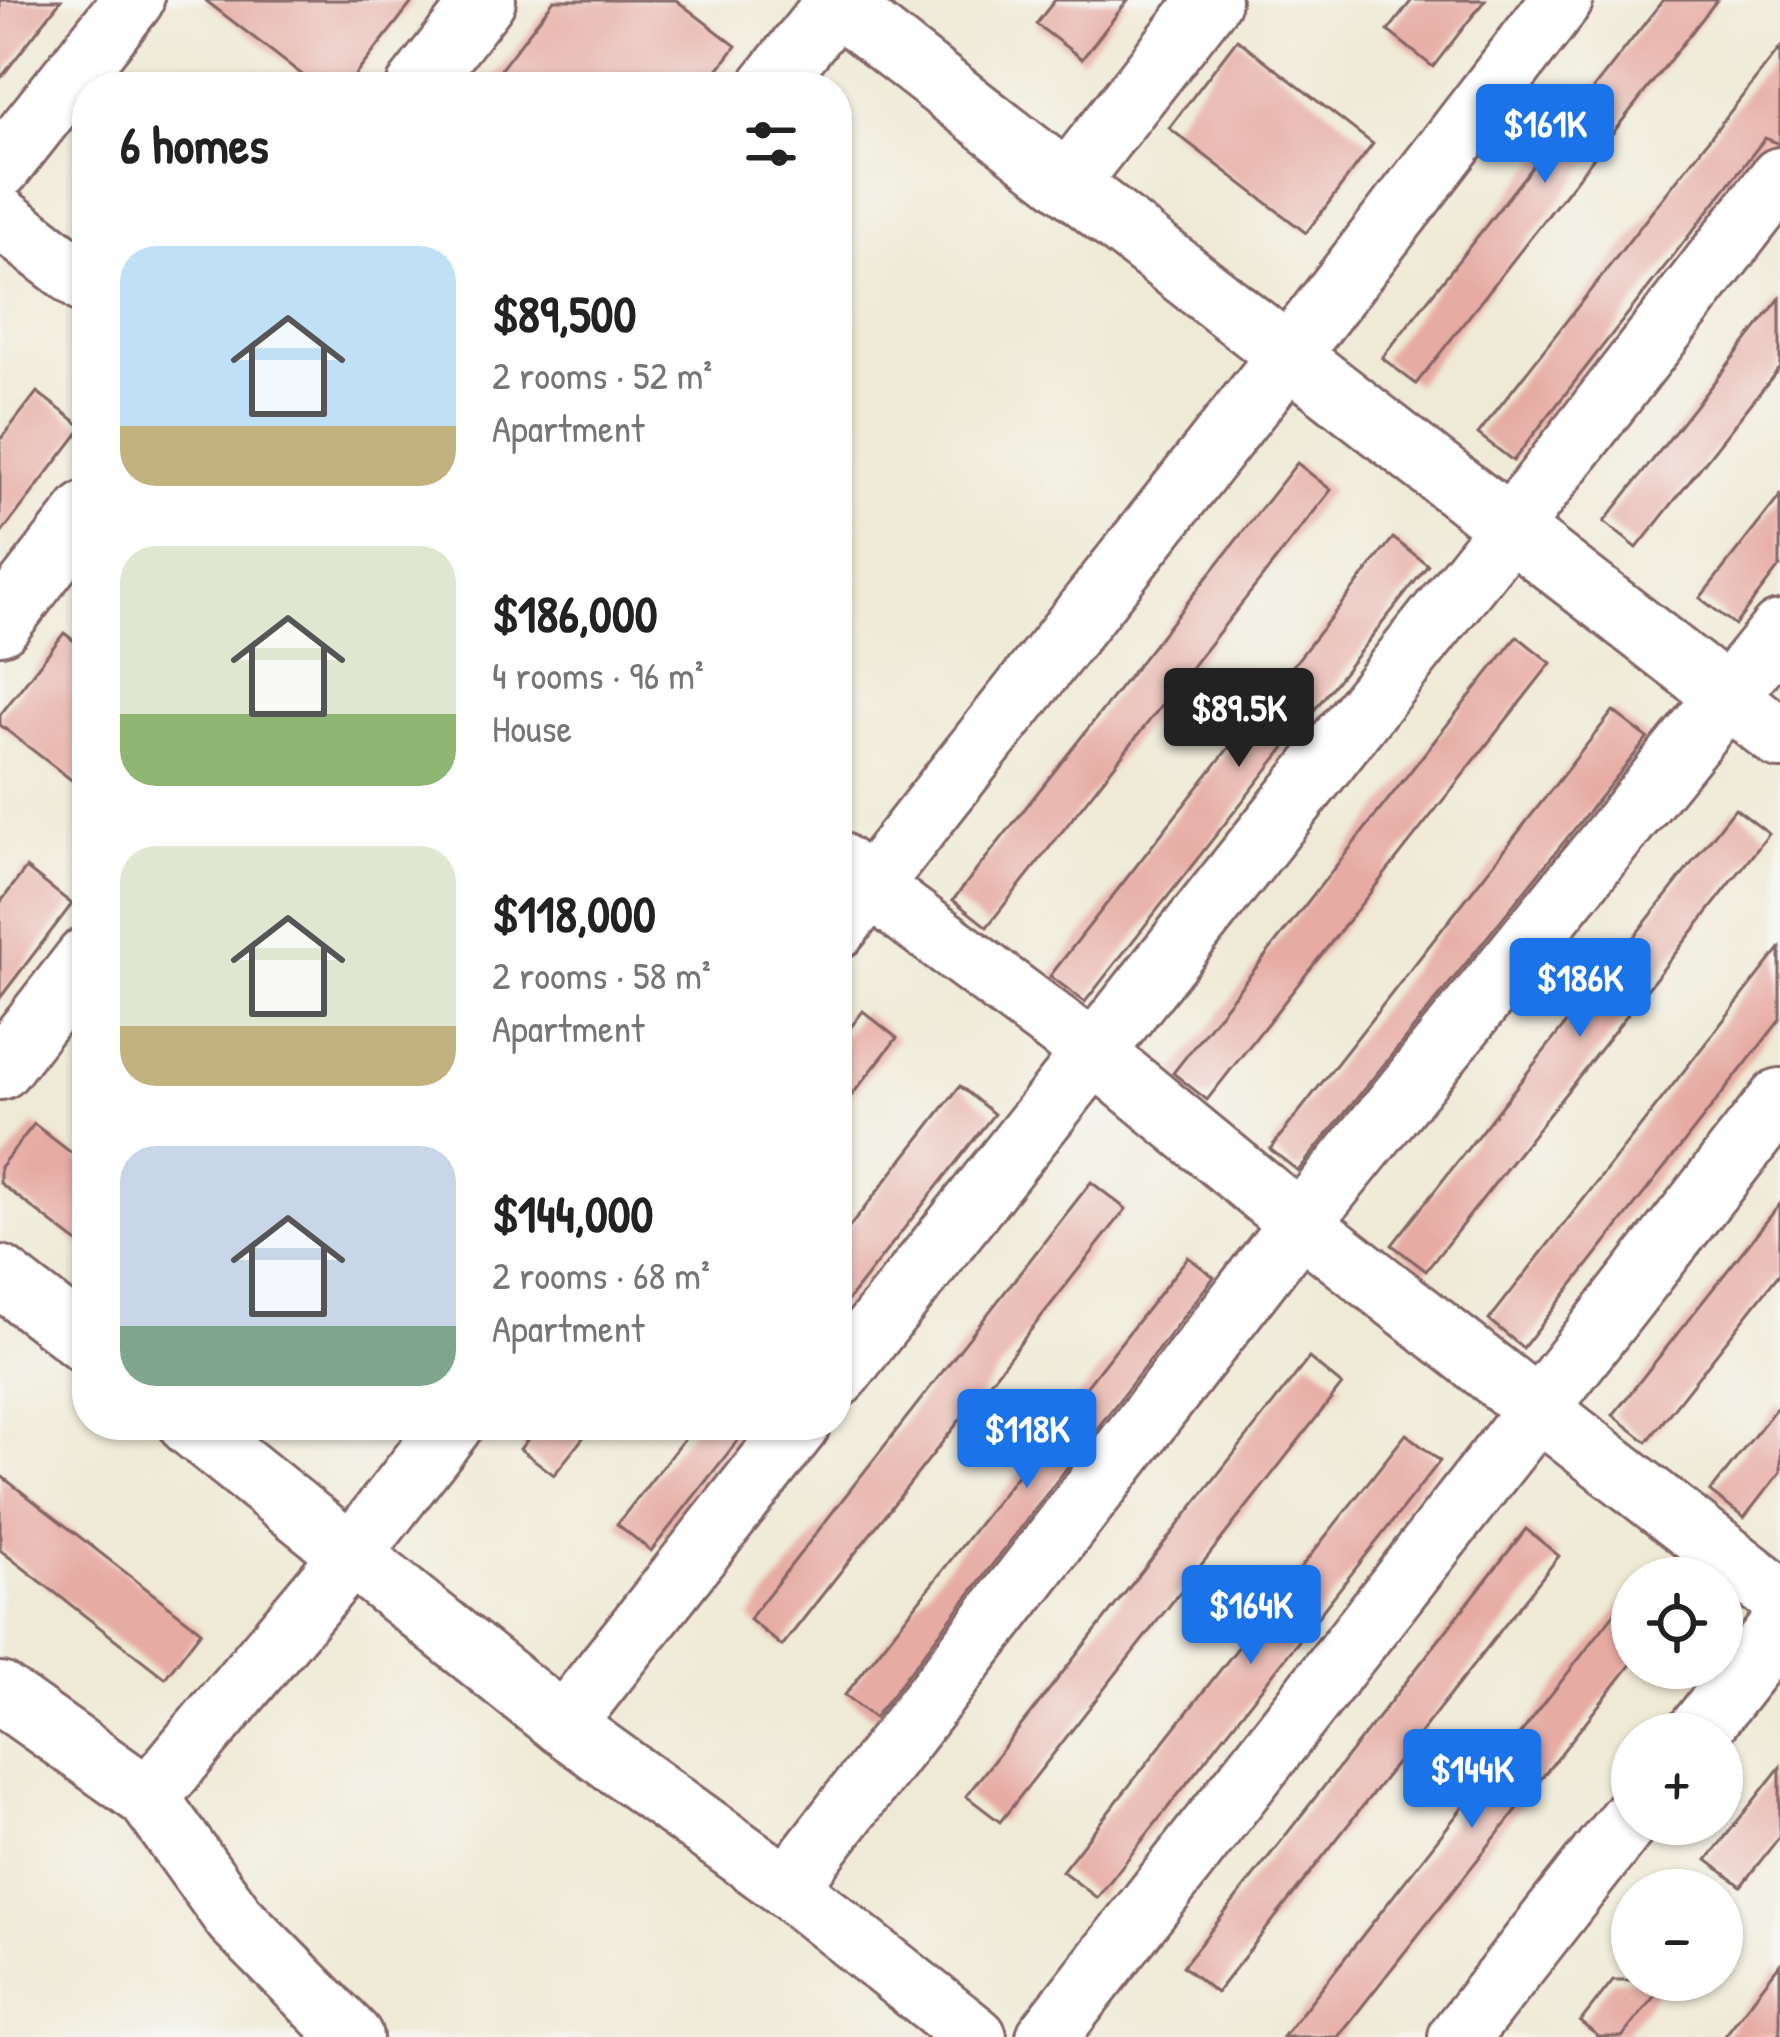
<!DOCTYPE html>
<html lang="en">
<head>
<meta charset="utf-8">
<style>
	:root { --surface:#fff; --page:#f2f2f2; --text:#222; --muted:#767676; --accent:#1a73e8 }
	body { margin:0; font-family:"Patrick Hand",sans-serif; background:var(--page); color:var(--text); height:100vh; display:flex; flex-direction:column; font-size:45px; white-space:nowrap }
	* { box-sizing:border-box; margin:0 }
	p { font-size:39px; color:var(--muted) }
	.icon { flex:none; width:66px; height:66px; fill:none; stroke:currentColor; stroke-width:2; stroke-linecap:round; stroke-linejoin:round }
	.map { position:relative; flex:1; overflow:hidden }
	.details { position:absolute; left:72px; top:72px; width:780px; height:1368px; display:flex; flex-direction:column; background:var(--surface); border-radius:48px; box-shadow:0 3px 9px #0004 }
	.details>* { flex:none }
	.tools { position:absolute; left:1611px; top:1557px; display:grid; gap:24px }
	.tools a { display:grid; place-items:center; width:132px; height:132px; border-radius:50%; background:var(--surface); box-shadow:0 3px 9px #0004; font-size:60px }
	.price { position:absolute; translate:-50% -102px; padding:0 27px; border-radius:12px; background:var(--accent); color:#fff; font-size:39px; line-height:78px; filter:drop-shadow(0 3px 6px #0008) }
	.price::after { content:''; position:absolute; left:50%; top:72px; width:36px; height:27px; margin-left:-18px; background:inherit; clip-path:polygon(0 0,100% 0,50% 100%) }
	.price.selected { background:#222; color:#fff }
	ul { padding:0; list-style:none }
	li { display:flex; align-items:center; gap:36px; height:300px; padding:0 48px }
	li span { display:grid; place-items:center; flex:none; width:336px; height:240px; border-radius:36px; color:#555 }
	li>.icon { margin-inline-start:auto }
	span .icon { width:144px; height:144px; fill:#fffc; stroke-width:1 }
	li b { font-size:51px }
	h2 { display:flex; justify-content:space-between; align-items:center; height:144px; padding:0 48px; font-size:51px }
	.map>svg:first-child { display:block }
	.building { fill:#e6aba3 }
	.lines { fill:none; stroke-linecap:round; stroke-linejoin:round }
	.minor-casing { stroke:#846666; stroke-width:66 }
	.minor { stroke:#fff; stroke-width:60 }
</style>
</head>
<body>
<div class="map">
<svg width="1780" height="2037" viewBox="0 0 1780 2037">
	<rect width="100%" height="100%" fill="#f6f6f2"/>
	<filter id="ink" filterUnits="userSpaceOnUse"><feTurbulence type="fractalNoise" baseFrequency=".00833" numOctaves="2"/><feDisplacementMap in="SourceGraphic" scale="24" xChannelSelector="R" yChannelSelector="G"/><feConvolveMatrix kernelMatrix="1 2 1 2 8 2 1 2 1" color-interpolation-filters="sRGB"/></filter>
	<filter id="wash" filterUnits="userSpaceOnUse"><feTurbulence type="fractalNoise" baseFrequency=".004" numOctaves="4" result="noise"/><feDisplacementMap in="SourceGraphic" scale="48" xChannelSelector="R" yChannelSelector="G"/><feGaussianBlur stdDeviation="2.7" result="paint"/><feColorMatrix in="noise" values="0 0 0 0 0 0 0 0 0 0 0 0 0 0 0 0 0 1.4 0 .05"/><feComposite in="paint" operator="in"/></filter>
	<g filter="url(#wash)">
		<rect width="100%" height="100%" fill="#efead5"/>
		<g id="blocks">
			<g class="building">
				<polygon points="0,0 61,0 0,79"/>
				<polygon points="205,0 414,0 346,87 318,87"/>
				<polygon points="554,0 676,0 736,46 705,87 487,87"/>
				<polygon points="1055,0 1128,0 1082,59 1036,24"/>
				<polygon points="1412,0 1485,0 1433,67 1388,31"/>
				<polygon points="1663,0 1717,0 1416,384 1382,358"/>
				<polygon points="1237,39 1373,144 1306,233 1169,128"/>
				<polygon points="1780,48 1780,144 1765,138 1513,461 1478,434"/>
				<polygon points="1780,298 1780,367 1637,548 1604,522"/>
				<polygon points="37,392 83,427 0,535 0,440"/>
				<polygon points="1297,463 1331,490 987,927 953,900"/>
				<polygon points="1780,496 1780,566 1735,625 1700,598"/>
				<polygon points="1393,538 1428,565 1085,1002 1050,976"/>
				<polygon points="64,633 87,651 87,792 0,725 0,715"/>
				<polygon points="1517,636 1551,663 1207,1100 1173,1073"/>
				<polygon points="1613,711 1648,738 1298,1171 1270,1149"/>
				<polygon points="1735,808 1769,834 1426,1271 1392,1245"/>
				<polygon points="26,868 72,904 0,998 0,903"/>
				<polygon points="1780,948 1780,1020 1523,1348 1489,1320"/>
				<polygon points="863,1011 897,1038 837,1114 837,1045"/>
				<polygon points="960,1086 994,1114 837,1314 837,1243"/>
				<polygon points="34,1124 87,1165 87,1250 0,1183 0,1167"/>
				<polygon points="1091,1182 1126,1209 782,1646 749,1619"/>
				<polygon points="1780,1204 1780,1273 1647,1442 1613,1415"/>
				<polygon points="1188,1257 1214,1277 874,1718 845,1695"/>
				<polygon points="1309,1358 1342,1385 1000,1822 966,1796"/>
				<polygon points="1780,1403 1780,1472 1744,1518 1710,1492"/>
				<polygon points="539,1425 593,1425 554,1475 520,1449"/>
				<polygon points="695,1425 750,1425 651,1551 617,1524"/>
				<polygon points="1406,1434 1440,1461 1097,1898 1062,1871"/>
				<polygon points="0,1475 201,1631 165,1678 0,1550"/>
				<polygon points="1526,1529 1559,1556 1216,1993 1183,1966"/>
				<polygon points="1632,1591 1632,1663 1566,1747 1338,2037 1283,2037"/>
				<polygon points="1780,1767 1780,1836 1741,1886 1707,1860"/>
				<polygon points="1780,1964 1780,2037 1724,2037"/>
				<polygon points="1613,1980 1667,1980 1622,2037 1599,2037 1580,2022"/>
			</g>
		</g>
	</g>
	<g filter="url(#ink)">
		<use href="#blocks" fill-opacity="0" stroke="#846666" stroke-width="3"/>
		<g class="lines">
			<defs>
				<g id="minor">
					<polyline points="832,0 1780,738"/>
					<polyline points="417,87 485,0"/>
					<polyline points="769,87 838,0"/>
					<polyline points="0,168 133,0"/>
					<polyline points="1068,182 1210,0"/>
					<polyline points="0,217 87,284"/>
					<polyline points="0,624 87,512"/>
					<polyline points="837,862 1094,1053 1300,1223 1780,1598"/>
					<polyline points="837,928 1288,356 1562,0"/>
					<polyline points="0,1069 87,957"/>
					<polyline points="0,1276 87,1343"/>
					<polyline points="837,1377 1508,530 1780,178"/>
					<polyline points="190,1425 563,1725 787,1887 976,2037"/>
					<polyline points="0,1693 148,1798 235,1919 352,2037"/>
					<polyline points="563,1725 799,1425"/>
					<polyline points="1696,1734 1780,1627"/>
					<polyline points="148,1798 351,1555 452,1425"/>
					<polyline points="787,1887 1300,1223 1780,631"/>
					<polyline points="1047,2037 1780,1099"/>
					<polyline points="1459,2037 1632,1816"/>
				</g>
			</defs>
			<use href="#minor" class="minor-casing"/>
			<use href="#minor" class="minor"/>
		</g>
	</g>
</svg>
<div class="tools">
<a><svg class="icon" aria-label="locate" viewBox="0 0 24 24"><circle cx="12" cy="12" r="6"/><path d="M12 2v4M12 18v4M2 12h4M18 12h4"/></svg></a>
<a>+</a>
<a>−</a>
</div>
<b class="price" style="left:1545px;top:186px">$161K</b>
<b class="price selected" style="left:1239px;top:770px">$89.5K</b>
<b class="price" style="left:1580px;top:1040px">$186K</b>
<b class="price" style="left:1027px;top:1491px">$118K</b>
<b class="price" style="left:1251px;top:1667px">$164K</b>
<b class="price" style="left:1472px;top:1831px">$144K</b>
<section class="details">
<h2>6 homes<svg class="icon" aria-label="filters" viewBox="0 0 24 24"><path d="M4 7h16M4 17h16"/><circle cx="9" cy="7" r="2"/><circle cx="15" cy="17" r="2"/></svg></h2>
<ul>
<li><span style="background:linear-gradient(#bfe0f5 75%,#c2b280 0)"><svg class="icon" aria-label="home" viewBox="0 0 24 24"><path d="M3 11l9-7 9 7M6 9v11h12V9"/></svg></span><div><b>$89,500</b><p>2 rooms · 52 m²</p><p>Apartment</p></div></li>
<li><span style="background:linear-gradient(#dfe7d0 70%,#8fb573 0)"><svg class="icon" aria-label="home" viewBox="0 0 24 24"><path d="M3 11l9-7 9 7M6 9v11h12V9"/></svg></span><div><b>$186,000</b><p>4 rooms · 96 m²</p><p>House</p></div></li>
<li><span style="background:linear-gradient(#dfe7d0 75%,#c2b280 0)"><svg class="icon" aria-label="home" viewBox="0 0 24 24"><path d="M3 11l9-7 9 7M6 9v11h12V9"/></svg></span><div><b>$118,000</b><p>2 rooms · 58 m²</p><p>Apartment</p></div></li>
<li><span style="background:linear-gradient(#c9d6e8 75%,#7fa58c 0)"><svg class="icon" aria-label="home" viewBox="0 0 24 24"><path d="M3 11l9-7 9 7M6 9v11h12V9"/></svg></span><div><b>$144,000</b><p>2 rooms · 68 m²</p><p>Apartment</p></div></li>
</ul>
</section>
</div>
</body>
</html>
